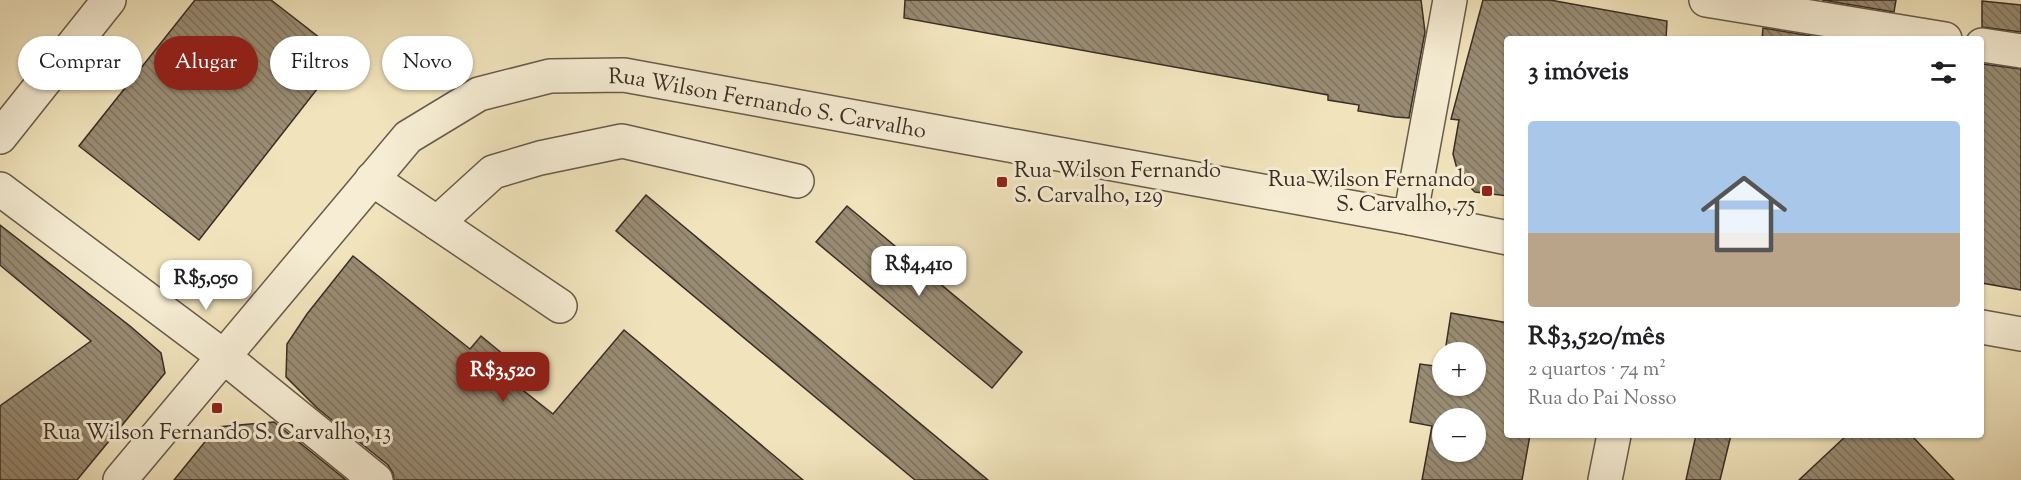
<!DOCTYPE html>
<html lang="pt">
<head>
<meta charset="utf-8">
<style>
	:root { --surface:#fff; --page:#f6f6f6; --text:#202124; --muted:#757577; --line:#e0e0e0; --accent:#8f2418 }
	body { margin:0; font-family:"Sorts Mill Goudy",serif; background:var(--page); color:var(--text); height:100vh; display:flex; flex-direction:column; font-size:22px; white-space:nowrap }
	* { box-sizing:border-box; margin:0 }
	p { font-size:20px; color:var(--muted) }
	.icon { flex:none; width:33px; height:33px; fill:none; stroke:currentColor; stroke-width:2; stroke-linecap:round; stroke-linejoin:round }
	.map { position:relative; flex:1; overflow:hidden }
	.sheet { position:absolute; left:1504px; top:36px; width:480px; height:402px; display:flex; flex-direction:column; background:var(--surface); border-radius:6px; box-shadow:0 2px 4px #0004 }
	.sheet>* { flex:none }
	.hud { position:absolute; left:18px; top:36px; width:570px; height:54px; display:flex; gap:12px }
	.buttons { position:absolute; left:1432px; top:342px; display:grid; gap:12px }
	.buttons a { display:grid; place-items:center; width:54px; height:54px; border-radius:50%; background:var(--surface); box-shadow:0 2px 4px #0004; font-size:30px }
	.price { position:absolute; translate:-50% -51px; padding:0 14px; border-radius:12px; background:#fff; color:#222; font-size:20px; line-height:39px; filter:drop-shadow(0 2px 3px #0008) }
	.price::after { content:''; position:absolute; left:50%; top:36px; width:18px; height:14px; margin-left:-9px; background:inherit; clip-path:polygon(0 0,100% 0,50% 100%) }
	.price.on { background:var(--accent); color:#fff }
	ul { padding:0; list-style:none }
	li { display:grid; align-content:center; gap:12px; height:318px; padding:0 24px }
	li+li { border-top:2px solid var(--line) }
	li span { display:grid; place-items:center; height:186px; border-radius:6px; color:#555 }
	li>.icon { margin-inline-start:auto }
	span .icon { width:108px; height:108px; fill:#fffc; stroke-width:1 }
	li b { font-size:26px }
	h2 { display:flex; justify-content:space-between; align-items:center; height:72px; padding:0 24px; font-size:26px }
	.chip { padding:0 21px; border-radius:27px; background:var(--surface); box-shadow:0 2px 4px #0004; font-size:21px; line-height:54px }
	.chip.on { background:var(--accent); color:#fff }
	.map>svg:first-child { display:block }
	.building { fill:url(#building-back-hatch); stroke:#392d25; stroke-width:1.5; fill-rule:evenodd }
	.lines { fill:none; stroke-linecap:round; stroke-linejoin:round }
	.minor-casing { stroke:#675b4b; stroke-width:36 }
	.minor { stroke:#f6edd4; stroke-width:33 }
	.poi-dot { fill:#8f2418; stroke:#f6edd4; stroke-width:2 }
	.labels { text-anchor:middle; stroke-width:6; stroke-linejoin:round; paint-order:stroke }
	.street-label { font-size:22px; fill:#392d25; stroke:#f6edd4 }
	.poi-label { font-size:22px; fill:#392d25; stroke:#f6edd4; text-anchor:start }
</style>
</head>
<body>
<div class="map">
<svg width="2021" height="480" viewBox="0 0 2021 480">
	<defs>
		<pattern id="building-back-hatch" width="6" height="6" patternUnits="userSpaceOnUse" patternTransform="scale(1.5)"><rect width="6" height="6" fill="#998c74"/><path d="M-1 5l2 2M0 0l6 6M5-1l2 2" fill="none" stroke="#7e735f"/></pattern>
	</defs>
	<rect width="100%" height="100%" fill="#f1e4bd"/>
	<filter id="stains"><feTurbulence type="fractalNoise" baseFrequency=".00333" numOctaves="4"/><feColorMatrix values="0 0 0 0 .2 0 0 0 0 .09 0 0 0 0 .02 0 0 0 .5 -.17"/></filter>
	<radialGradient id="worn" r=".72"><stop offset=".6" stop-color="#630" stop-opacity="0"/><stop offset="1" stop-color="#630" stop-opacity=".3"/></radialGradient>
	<g class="building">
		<polygon points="195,0 271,0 343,56 199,240 79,146"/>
		<polygon points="905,0 1421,0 1425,32 1409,118 1395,117 1358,111 1359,105 1328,100 1328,95 904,18"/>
		<polygon points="1483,0 1550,0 1667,21 1666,39 1508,39 1508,196 1475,192 1459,176 1453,154 1459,120 1451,119"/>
		<polygon points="1822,0 1896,0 1894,12"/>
		<polygon points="1982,1 2021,5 2021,32 1982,27"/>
		<polygon points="1763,28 1829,39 1762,39"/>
		<polygon points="1982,64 2021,69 2021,290 1982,283"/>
		<polygon points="646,195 749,281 988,480 915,480 642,253 616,231"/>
		<polygon points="847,206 1022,352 992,388 816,242"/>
		<polygon points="0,225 130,326 161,353 165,373 77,480 0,480 0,406 91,341 0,265"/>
		<polygon points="353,256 470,349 481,336 505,356 496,369 553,414 624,330 803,480 394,480 393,473 388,465 317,408 286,377 287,344 307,314"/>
		<path d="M1451 313 1508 323V435H1530L1522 480H1422L1432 426 1410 422 1420 364 1442 367 1443 362V386H1476V352H1445ZM1443 418H1476V452H1443Z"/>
		<polygon points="274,422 346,480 174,480 217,427"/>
		<polygon points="1696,435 1731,435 1720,480 1686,480"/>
		<polygon points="1847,435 1911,435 1954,480 1799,480"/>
	</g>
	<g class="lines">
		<defs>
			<g id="minor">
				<polyline points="1706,0 1945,39"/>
				<polyline points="1982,45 2021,51"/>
				<polyline points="0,137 109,0"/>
				<polyline points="372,179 560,306"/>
				<polyline points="0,189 223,356 376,480"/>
				<polyline points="1410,218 1450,0"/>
				<polyline points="437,223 493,172 540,158 622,141 797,181"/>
				<polyline points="1982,327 2021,334"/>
				<path id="s1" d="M120 480 408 137 479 94 550 76 624 75 1410 218 1508 238"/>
				<polyline points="1605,480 1614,435"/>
			</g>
		</defs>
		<use href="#minor" class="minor-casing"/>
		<use href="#minor" class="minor"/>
	</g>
	<g class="poi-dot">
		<rect x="996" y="176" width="12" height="12" rx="3"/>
		<rect x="1481" y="185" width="12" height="12" rx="3"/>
		<rect x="211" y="402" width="12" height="12" rx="3"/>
	</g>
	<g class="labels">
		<g class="street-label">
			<text dy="8" stroke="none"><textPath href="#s1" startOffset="824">Rua Wilson Fernando S. Carvalho</textPath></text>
		</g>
		<g class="poi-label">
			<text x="1014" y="177">Rua Wilson Fernando<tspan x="1014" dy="25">S. Carvalho, 129</tspan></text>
			<text x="1475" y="186" text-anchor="end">Rua Wilson Fernando<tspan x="1475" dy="25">S. Carvalho, 75</tspan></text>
			<text x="217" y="439" text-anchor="middle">Rua Wilson Fernando S. Carvalho, 13</text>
		</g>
	</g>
	<rect width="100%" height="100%" filter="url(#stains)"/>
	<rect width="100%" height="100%" fill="url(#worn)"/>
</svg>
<div class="buttons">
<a>+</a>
<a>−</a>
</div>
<b class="price" style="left:919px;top:297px">R$4,410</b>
<b class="price" style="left:206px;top:311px">R$5,050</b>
<b class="price on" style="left:503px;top:403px">R$3,520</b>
<div class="hud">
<a class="chip">Comprar</a>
<a class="chip on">Alugar</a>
<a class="chip">Filtros</a>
<a class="chip">Novo</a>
</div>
<section class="sheet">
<h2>3 imóveis<svg class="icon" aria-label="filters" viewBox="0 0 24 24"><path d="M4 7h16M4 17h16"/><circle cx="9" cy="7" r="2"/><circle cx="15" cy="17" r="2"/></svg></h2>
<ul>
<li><span style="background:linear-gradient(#a9c7e8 60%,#b9a48a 0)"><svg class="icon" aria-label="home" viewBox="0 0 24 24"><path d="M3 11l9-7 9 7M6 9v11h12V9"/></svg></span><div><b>R$3,520/mês</b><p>2 quartos · 74 m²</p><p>Rua do Pai Nosso</p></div></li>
</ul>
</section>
</div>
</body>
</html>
